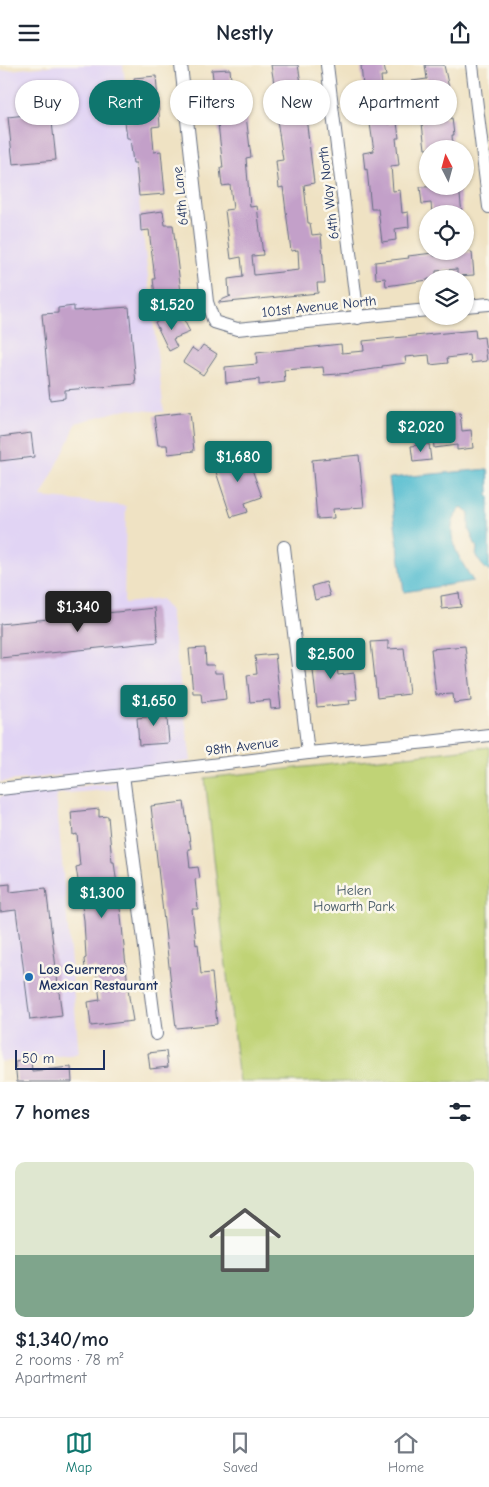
<!DOCTYPE html>
<html lang="en">
<head>
<meta charset="utf-8">
<style>
	:root { --surface:#fff; --page:#f6f6f7; --text:#1f2937; --muted:#747a83; --line:#e0e1e3; --accent:#0f766e }
	body { margin:0; font-family:"Comic Neue",sans-serif; background:var(--page); color:var(--text); height:100vh; display:flex; flex-direction:column; font-size:19px; white-space:nowrap }
	* { box-sizing:border-box; margin:0 }
	p { font-size:16px; color:var(--muted) }
	.icon { flex:none; width:28px; height:28px; fill:none; stroke:currentColor; stroke-width:2; stroke-linecap:round; stroke-linejoin:round }
	.map { position:relative; height:1017px; overflow:hidden }
	.sheet { display:flex; flex-direction:column; background:var(--surface); flex:1 }
	.sheet>* { flex:none }
	.banner { position:absolute; left:15px; top:15px; width:460px; height:45px; display:flex; gap:10px }
	.needle { width:32px; rotate:354deg }
	.buttons { position:absolute; left:419px; top:75px; display:grid; gap:10px }
	.buttons a { display:grid; place-items:center; width:55px; height:55px; border-radius:50%; background:var(--surface); box-shadow:0 1px 4px #0004; font-size:25px }
	.scale { position:absolute; left:15px; bottom:12px; width:90px; box-sizing:border-box; padding-left:5px; border:2px solid #1b2f5e; border-top:0; font-size:14px; line-height:18px; white-space:nowrap; color:#1b2f5e; -webkit-text-stroke:4px #fbf7ec; paint-order:stroke }
	.price { position:absolute; translate:-50% -42px; padding:0 11px; border-radius:5px; background:var(--accent); color:#fff; font-size:16px; line-height:32px; filter:drop-shadow(0 1px 2px #0008) }
	.price::after { content:''; position:absolute; left:50%; top:30px; width:15px; height:11px; margin-left:-8px; background:inherit; clip-path:polygon(0 0,100% 0,50% 100%) }
	.price.on { background:#222; color:#fff }
	ul { padding:0; list-style:none }
	li { display:grid; align-content:center; gap:10px; height:265px; padding:0 15px }
	li span { display:grid; place-items:center; height:155px; border-radius:10px; color:#555 }
	li>.icon { margin-inline-start:auto }
	span .icon { width:90px; height:90px; fill:#fffc; stroke-width:1 }
	li b { font-size:21px }
	h2 { display:flex; justify-content:space-between; align-items:center; height:60px; padding:0 15px; font-size:21px }
	.pill { padding:0 18px; border-radius:22px; background:var(--surface); box-shadow:0 1px 4px #0004; font-size:18px; line-height:45px }
	.pill.on { background:var(--accent); color:#fff }
	header { display:flex; justify-content:space-between; align-items:center; height:65px; padding:0 15px; background:var(--surface); font-size:22px; font-weight:800 }
	.menu { display:flex; justify-content:space-around; align-items:center; height:70px; border-top:1px solid var(--line); background:var(--surface); font-size:14px; color:var(--muted) }
	.menu a { display:grid; justify-items:center; gap:2px }
	.menu .on { color:var(--accent) }
	.map>svg:first-child { display:block }
	.built { fill:#e1d4f4 }
	.green { fill:#c0d376; stroke:#6e816a }
	.water { fill:#54bdd0; stroke:#387697 }
	.building { fill:#c3a0c9 }
	.lines { fill:none; stroke-linecap:round; stroke-linejoin:round }
	.street-casing { stroke:#656e81; stroke-width:14 }
	.street { stroke:#fff; stroke-width:12 }
	.poi-dot { fill:#1f6fb2; stroke:#fbf7ec; stroke-width:2 }
	.labels { text-anchor:middle; stroke-width:5; stroke-linejoin:round; paint-order:stroke }
	.street-label { font-size:14px; fill:#1b2f5e; stroke:#fbf7ec }
	.park-label { font-size:14px; fill:#445864; stroke:#fbf7ec }
	.poi-label { font-size:14px; font-weight:bold; fill:#1b2f5e; stroke:#fbf7ec; text-anchor:start }
</style>
</head>
<body>
<header><svg class="icon" aria-label="menu" viewBox="0 0 24 24"><path d="M4 6h16M4 12h16M4 18h16"/></svg>Nestly<svg class="icon" aria-label="share" viewBox="0 0 24 24"><path d="M12 15V3M7 8l5-5 5 5M5 13v7h14v-7"/></svg></header>
<div class="map">
<svg width="489" height="1017" viewBox="0 0 489 1017">
	<rect width="100%" height="100%" fill="#fbf7ec"/>
	<filter id="ink" filterUnits="userSpaceOnUse"><feTurbulence type="fractalNoise" baseFrequency=".02" numOctaves="2"/><feDisplacementMap in="SourceGraphic" scale="10" xChannelSelector="R" yChannelSelector="G"/><feConvolveMatrix kernelMatrix="1 2 1 2 8 2 1 2 1" color-interpolation-filters="sRGB"/></filter>
	<filter id="wash" filterUnits="userSpaceOnUse"><feTurbulence type="fractalNoise" baseFrequency=".0096" numOctaves="4" result="noise"/><feDisplacementMap in="SourceGraphic" scale="20" xChannelSelector="R" yChannelSelector="G"/><feGaussianBlur stdDeviation="1.12" result="paint"/><feColorMatrix in="noise" values="0 0 0 0 0 0 0 0 0 0 0 0 0 0 0 0 0 1.4 0 .05"/><feComposite in="paint" operator="in"/></filter>
	<g filter="url(#wash)">
		<rect width="100%" height="100%" fill="#efe2c3"/>
		<g class="built">
			<polygon points="58,0 123,0 164,347 126,344 76,358 70,374 41,432 126,441 124,538 161,534 170,546 191,696 0,717 0,6"/>
			<polygon points="118,717 119,724 56,729 79,989 0,997 0,731"/>
		</g>
		<polygon class="green" points="489,682 489,1017 239,1017 205,713"/>
		<path class="water" d="M488 404 489 427 487 429 489 432V507L482 500 476 491 477 483 469 465V448L462 442C439 465 460 494 473 516L404 527 389 413Z"/>
		<g id="blocks">
			<g class="building">
				<polygon points="271,0 298,0 304,36 314,118 304,120 308,158 310,158 312,170 321,169 325,218 317,218 318,228 219,238 219,236 231,231 229,231 228,214 243,212 241,192 231,194 225,145 233,144 230,120 222,121 220,103 223,103 212,5 230,4 233,35 244,34 251,92 246,93 250,142 257,141 263,190 252,191 254,210 299,205 298,185 291,186 283,122 279,123 276,96 283,95 276,48 272,48 271,31 276,31"/>
				<polygon points="361,0 384,0 386,11 381,11 383,30 376,31 379,52 387,51 388,59 397,57 399,73 396,73 399,100 391,101 393,126 400,125 402,148 408,147 409,162 395,164 396,175 382,177 378,144 371,144 367,104 365,105 363,88 374,86 368,45 366,46 364,33 359,33 358,22 363,22"/>
				<polygon points="425,0 444,0 450,28 441,29 444,54 452,53 454,70 452,70 453,84 425,84 420,41 415,42 412,16 427,14"/>
				<polygon points="156,11 160,61 152,62 154,87 161,86 165,129 139,131 136,98 133,98 130,73 127,73 125,57 134,56 133,47 137,47 134,13"/>
				<polygon points="51,47 56,95 13,99 8,52"/>
				<polygon points="459,121 462,149 432,149 431,138 422,139 420,122"/>
				<polygon points="163,146 165,160 173,160 182,236 164,238 163,229 155,230 153,214 155,214 149,165 141,166 140,149"/>
				<polygon points="472,187 474,210 457,211 457,204 436,206 436,214 428,214 428,215 386,221 385,213 376,214 375,197 409,193 408,191 433,188 434,191"/>
				<polygon points="74,241 74,246 129,242 136,319 65,325 65,333 50,335 42,249 58,248 58,243"/>
				<polygon points="164,253 167,260 183,253 190,267 173,274 177,282 169,286 155,257"/>
				<polygon points="475,265 476,273 484,272 487,296 471,298 470,290 447,293 448,298 430,300 429,290 405,292 406,298 382,301 382,303 353,307 353,308 324,310 323,302 284,305 285,317 259,320 259,314 226,318 225,302 257,299 256,288 341,279 342,288 364,286 363,276"/>
				<polygon points="203,280 217,289 203,310 183,297 192,283 198,287"/>
				<polygon points="190,347 194,386 168,389 167,380 158,380 154,351"/>
				<polygon points="460,348 462,366 471,365 473,383 457,385 457,380 434,383 431,351"/>
				<polygon points="31,368 34,392 0,396 0,372"/>
				<polygon points="429,379 431,395 413,397 411,381"/>
				<polygon points="245,385 262,432 245,438 248,447 231,452 214,401 230,395 229,391"/>
				<polygon points="359,390 364,442 333,444 334,453 317,454 312,395"/>
				<polygon points="326,517 330,531 315,535 312,521"/>
				<polygon points="459,528 461,542 442,544 441,531"/>
				<polygon points="155,543 158,577 0,593 0,559"/>
				<polygon points="388,576 388,584 404,583 409,629 377,633 371,577"/>
				<polygon points="465,581 471,636 454,638 453,629 436,630 431,584"/>
				<polygon points="205,583 206,600 214,600 215,608 223,608 226,634 202,637 201,628 193,628 189,584"/>
				<polygon points="335,583 338,610 354,608 357,634 349,635 350,639 317,642 311,586"/>
				<polygon points="275,589 281,643 271,644 270,635 250,637 247,610 257,609 255,591"/>
				<polygon points="166,641 169,678 139,680 137,653 147,652 146,643"/>
				<polygon points="184,737 191,784 188,784 190,803 198,802 200,813 195,814 198,844 192,844 196,880 198,879 201,909 212,908 217,959 176,963 151,741"/>
				<polygon points="99,744 99,752 108,751 112,797 114,797 121,851 129,932 133,956 91,961 88,937 100,935 96,903 85,904 84,894 86,893 84,855 76,802 80,801 77,769 73,770 71,747"/>
				<polygon points="10,819 10,827 46,823 62,951 30,955 16,845 0,847 0,820"/>
				<polygon points="166,986 168,1002 150,1004 148,988"/>
				<polygon points="31,995 32,1006 71,1002 72,1017 17,1017 15,997"/>
			</g>
		</g>
	</g>
	<g filter="url(#ink)">
		<use href="#blocks" fill-opacity="0" stroke="#656e81" stroke-width="1"/>
		<g class="lines">
			<defs>
				<g id="street">
					<polyline points="181,0 207,237 214,257 237,264 428,245"/>
					<polyline points="327,0 358,253"/>
					<polyline points="472,0 489,142"/>
					<polyline points="465,241 489,239"/>
					<polyline points="284,482 308,688"/>
					<polyline points="123,710 156,969"/>
					<polyline points="0,724 195,702 308,688 428,677 489,670"/>
				</g>
			</defs>
			<use href="#street" class="street-casing"/>
			<use href="#street" class="street"/>
		</g>
	</g>
	<circle class="poi-dot" cx="29" cy="912" r="5"/>
	<g class="labels">
		<g class="street-label">
			<text transform="translate(328 128) rotate(-97)" y="5">64th Way North</text>
			<text transform="translate(180 131) rotate(-96)" y="5">64th Lane</text>
			<text transform="translate(319 241) rotate(-6)" y="5">101st Avenue North</text>
			<text transform="translate(242 681) rotate(-7)" y="5">98th Avenue</text>
		</g>
		<g class="park-label">
			<text x="354" y="830">Helen<tspan x="354" dy="16">Howarth Park</tspan></text>
		</g>
		<g class="poi-label">
			<text x="39" y="909">Los Guerreros<tspan x="39" dy="16">Mexican Restaurant</tspan></text>
		</g>
	</g>
</svg>
<div class="buttons">
<a><svg class="needle" viewBox="-14 -14 28 28"><path d="M0-13l5 13h-10z" fill="#e53935"/><path d="M0 13l5-13h-10z" fill="#747a83"/></svg></a>
<a><svg class="icon" aria-label="locate" viewBox="0 0 24 24"><circle cx="12" cy="12" r="6"/><path d="M12 2v4M12 18v4M2 12h4M18 12h4"/></svg></a>
<a><svg class="icon" aria-label="layers" viewBox="0 0 24 24"><path d="M12 4l9 5-9 5-9-5zM3 14l9 5 9-5"/></svg></a>
</div>
<div class="scale">50 m</div>
<b class="price" style="left:172px;top:266px">$1,520</b>
<b class="price" style="left:421px;top:388px">$2,020</b>
<b class="price" style="left:238px;top:418px">$1,680</b>
<b class="price on" style="left:78px;top:568px">$1,340</b>
<b class="price" style="left:331px;top:615px">$2,500</b>
<b class="price" style="left:154px;top:662px">$1,650</b>
<b class="price" style="left:102px;top:854px">$1,300</b>
<div class="banner">
<a class="pill">Buy</a>
<a class="pill on">Rent</a>
<a class="pill">Filters</a>
<a class="pill">New</a>
<a class="pill">Apartment</a>
</div>
</div>
<section class="sheet">
<h2>7 homes<svg class="icon" aria-label="filters" viewBox="0 0 24 24"><path d="M4 7h16M4 17h16"/><circle cx="9" cy="7" r="2"/><circle cx="15" cy="17" r="2"/></svg></h2>
<ul>
<li><span style="background:linear-gradient(#dfe7d0 60%,#7fa58c 0)"><svg class="icon" aria-label="home" viewBox="0 0 24 24"><path d="M3 11l9-7 9 7M6 9v11h12V9"/></svg></span><div><b>$1,340/mo</b><p>2 rooms · 78 m²</p><p>Apartment</p></div></li>
</ul>
</section>
<nav class="menu">
<a class="on"><svg class="icon" aria-label="map" viewBox="0 0 24 24"><path d="M3 6l6-2 6 2 6-2v14l-6 2-6-2-6 2zM9 4v14M15 6v14"/></svg>Map</a>
<a><svg class="icon" aria-label="saved" viewBox="0 0 24 24"><path d="M7 4h10v16l-5-4-5 4z"/></svg>Saved</a>
<a><svg class="icon" aria-label="home" viewBox="0 0 24 24"><path d="M3 11l9-7 9 7M6 9v11h12V9"/></svg>Home</a>
</nav>
</body>
</html>
